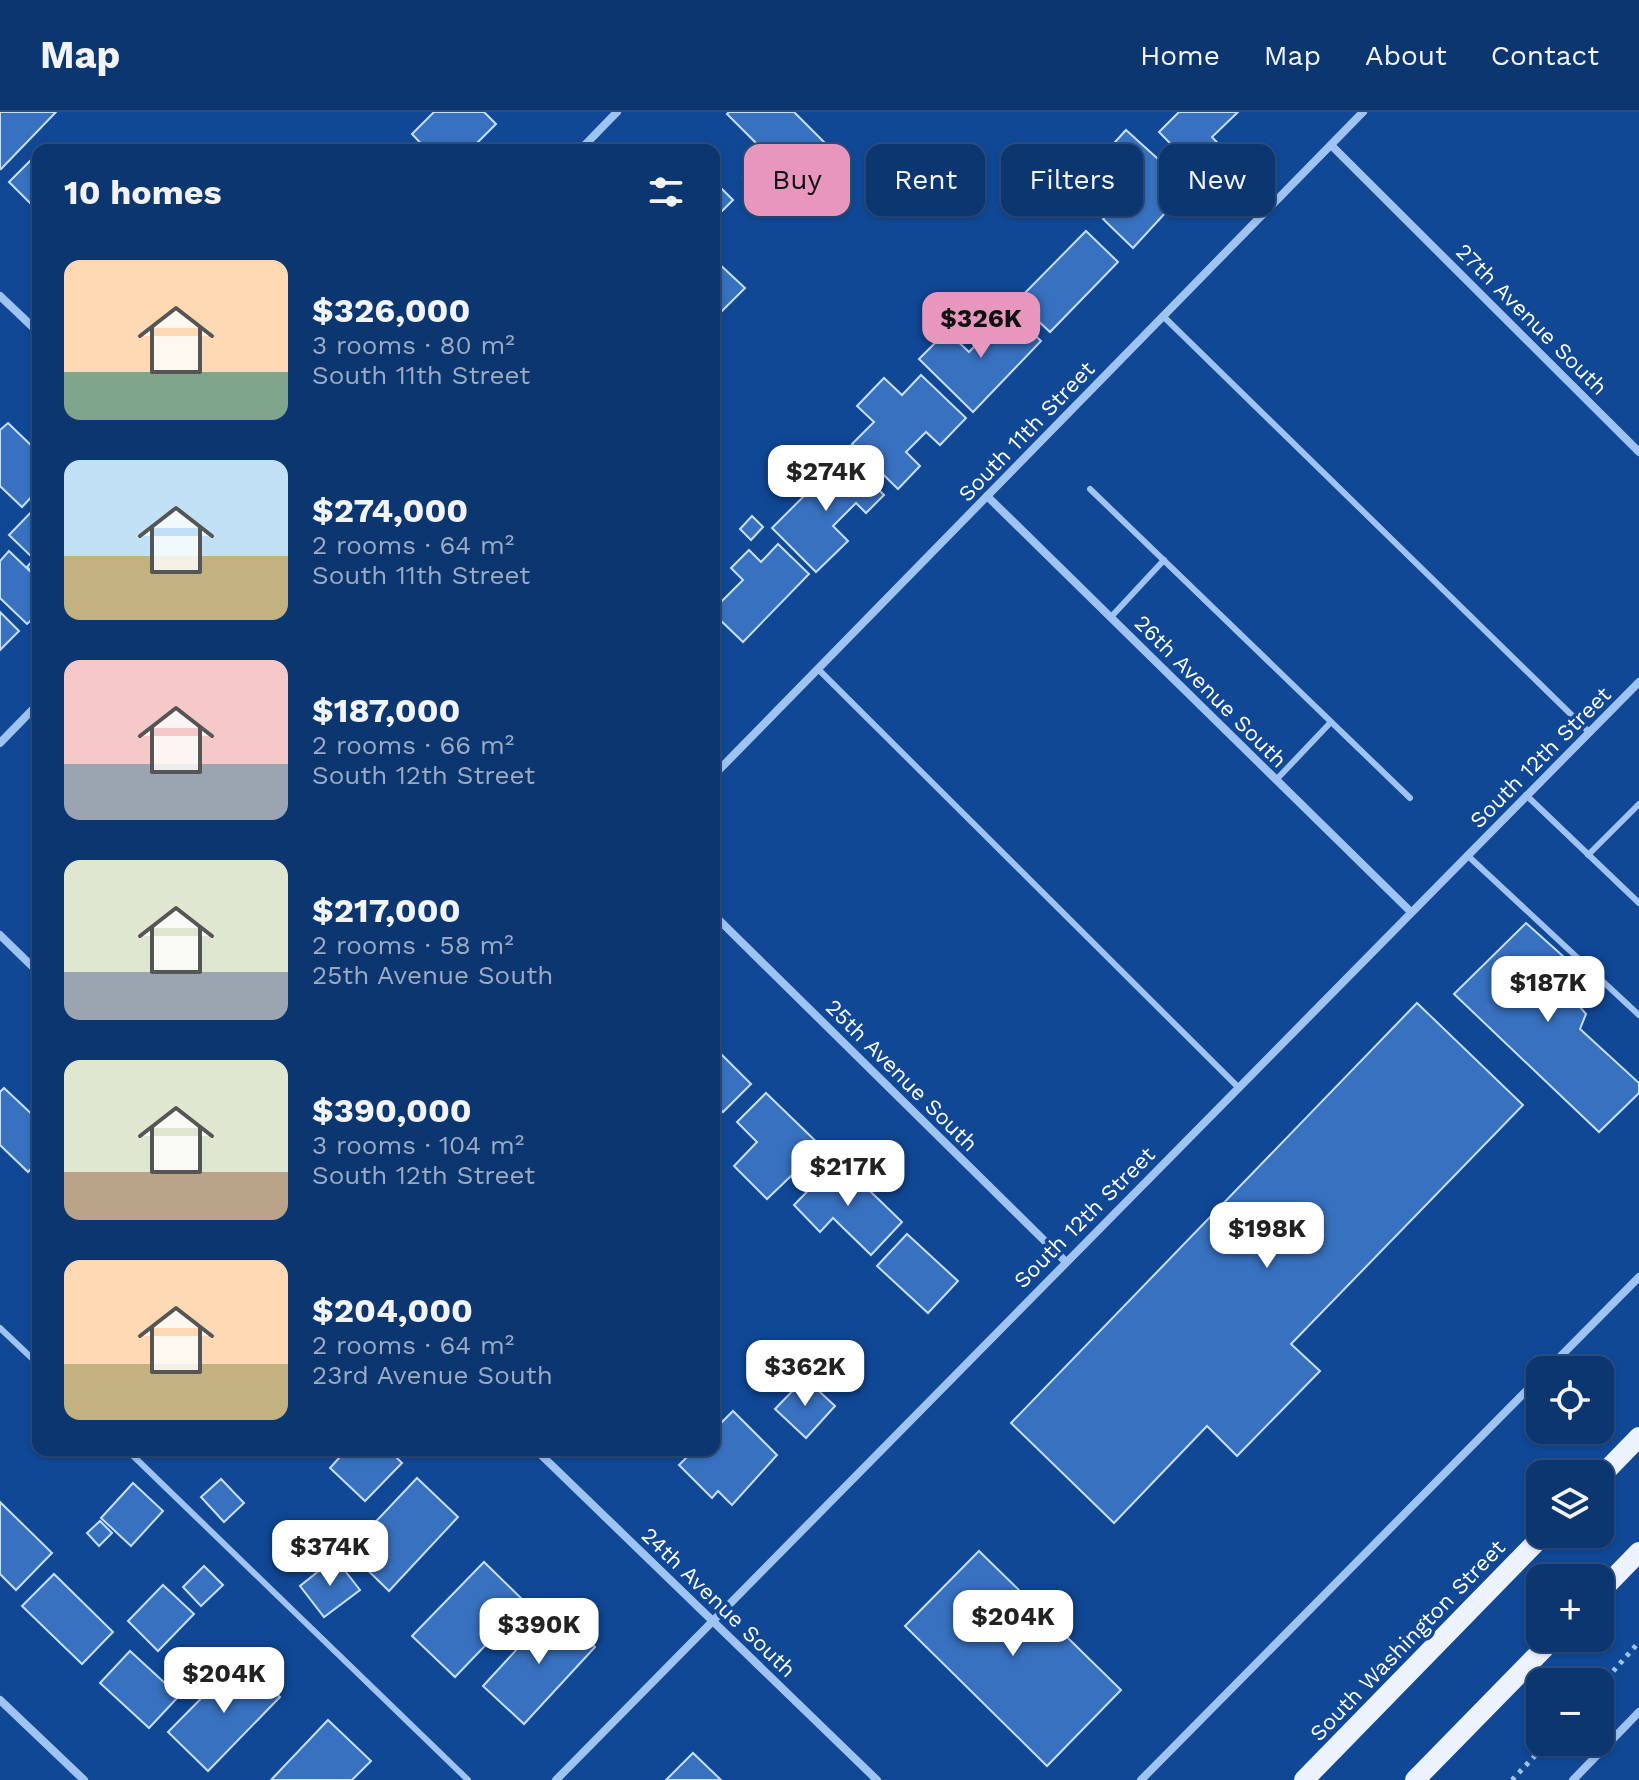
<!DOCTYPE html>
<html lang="en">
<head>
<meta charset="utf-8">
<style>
	:root { --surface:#0c3670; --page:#153e75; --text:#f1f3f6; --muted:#9aabc3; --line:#2c5083; --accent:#e797bd }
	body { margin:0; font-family:"Work Sans",sans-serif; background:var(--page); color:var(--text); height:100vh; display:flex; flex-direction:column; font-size:30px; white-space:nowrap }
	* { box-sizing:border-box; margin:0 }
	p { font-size:26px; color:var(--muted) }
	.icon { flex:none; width:44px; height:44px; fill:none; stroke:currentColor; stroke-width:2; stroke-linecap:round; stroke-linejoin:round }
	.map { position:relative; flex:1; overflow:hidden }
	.panel { position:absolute; left:32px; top:32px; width:688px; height:1312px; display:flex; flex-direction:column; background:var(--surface); border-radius:16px; box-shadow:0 2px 6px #0004,0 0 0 2px var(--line) }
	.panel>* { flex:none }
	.top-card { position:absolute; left:744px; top:32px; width:760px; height:72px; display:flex; gap:16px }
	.buttons { position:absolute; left:1526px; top:1244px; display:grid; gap:16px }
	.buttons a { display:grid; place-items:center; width:88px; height:88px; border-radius:16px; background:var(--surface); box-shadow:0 2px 6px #0004,0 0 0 2px var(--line); font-size:40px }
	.price { position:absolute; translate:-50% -68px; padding:0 18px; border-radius:16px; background:#fff; color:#222; font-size:26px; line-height:52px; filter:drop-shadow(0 2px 4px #0008) }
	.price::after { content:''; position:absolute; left:50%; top:48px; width:24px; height:18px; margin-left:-12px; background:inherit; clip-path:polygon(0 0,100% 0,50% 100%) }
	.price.active { background:var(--accent); color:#111 }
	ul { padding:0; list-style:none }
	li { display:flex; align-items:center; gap:24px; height:200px; padding:0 32px }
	li span { display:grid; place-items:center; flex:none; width:224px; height:160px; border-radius:16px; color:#555 }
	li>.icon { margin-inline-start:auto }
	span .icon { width:96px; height:96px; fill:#fffc; stroke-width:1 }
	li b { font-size:34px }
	h2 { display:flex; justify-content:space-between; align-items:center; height:96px; padding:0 32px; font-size:34px }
	.tag { padding:0 28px; border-radius:16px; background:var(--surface); box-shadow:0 2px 6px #0004,0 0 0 2px var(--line); font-size:28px; line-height:72px }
	.tag.active { background:var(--accent); color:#111 }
	header { display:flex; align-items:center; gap:48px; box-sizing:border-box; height:112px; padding:0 40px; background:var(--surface); border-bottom:2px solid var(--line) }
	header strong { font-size:38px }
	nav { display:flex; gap:44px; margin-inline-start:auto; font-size:28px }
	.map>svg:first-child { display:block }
	.building { fill:#3871bf; stroke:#c7dffe; stroke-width:2 }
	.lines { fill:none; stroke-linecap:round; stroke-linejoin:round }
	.path { stroke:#9fc4f4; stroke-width:5; stroke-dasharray:4 6; stroke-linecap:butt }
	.lane { stroke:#9fc4f4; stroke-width:6 }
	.street { stroke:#9fc4f4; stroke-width:8 }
	.primary { stroke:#ecf3ff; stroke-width:20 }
	.labels { text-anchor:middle; stroke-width:7; stroke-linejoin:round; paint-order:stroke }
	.street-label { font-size:22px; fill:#fff; stroke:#104896 }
</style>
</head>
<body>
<header>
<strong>Map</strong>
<nav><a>Home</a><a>Map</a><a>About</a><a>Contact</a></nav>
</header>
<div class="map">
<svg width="1639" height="1668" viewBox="0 0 1639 1668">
	<rect width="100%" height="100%" fill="#104896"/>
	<g class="building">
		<polygon points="0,0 56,0 1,57 0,56"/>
		<polygon points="434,0 484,0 496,12 470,38 427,38 412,22"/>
		<polygon points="729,0 794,0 835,41 777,99 743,65 767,42 727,2"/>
		<polygon points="1179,0 1238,0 1212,25 1227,41 1203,65 1159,20"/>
		<polygon points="1126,18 1189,75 1133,136 1103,107 1127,81 1095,52"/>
		<rect x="902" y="31" width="16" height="22"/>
		<polygon points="38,41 38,97 37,98 9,70"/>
		<polygon points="817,63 834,80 822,92 805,76"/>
		<polygon points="714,69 733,88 714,107"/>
		<polygon points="1086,119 1118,150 1050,220 1017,189"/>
		<polygon points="716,149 745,176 716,205 714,202"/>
		<polygon points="1009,198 1041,229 973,300 919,247 947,219 969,240"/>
		<polygon points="921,263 966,306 940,333 926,320 906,340 920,354 898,377 852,332 874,310 857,294 884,266 902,283"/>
		<polygon points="8,311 38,340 38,378 22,395 0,374 0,318"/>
		<polygon points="845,343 884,383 866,401 856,391 833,414 848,429 816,460 772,416"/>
		<polygon points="38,393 38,466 27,455 34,447 9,423"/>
		<polygon points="752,404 763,415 751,428 740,417"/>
		<polygon points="778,432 809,462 743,530 714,502 714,497 743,468 731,456 749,438 761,450"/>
		<polygon points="9,439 38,467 38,502 27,512 0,486 0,449"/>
		<polygon points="0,500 19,519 0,538"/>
		<polygon points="1526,811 1593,871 1574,888 1586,902 1580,917 1639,971 1639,981 1599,1020 1454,882"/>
		<polygon points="1417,891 1523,993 1291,1232 1320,1259 1237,1344 1207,1314 1114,1411 1011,1311"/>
		<polygon points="714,935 751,972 723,1000 714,991"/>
		<polygon points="4,976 38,1008 38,1049 28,1060 0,1033 0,980"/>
		<polygon points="766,981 828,1041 798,1071 791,1064 767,1087 734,1054 757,1030 737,1010"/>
		<polygon points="838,1048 902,1110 871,1143 833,1106 820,1120 794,1093"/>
		<polygon points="907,1122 958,1169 928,1201 877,1154"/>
		<polygon points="805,1266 835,1294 806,1326 775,1297"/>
		<polygon points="733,1299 777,1343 732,1393 718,1379 712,1386 679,1353 694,1338 714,1338 714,1318"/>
		<polygon points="330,1338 389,1338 402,1351 365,1389 330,1356 339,1346"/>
		<polygon points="417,1366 458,1405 389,1479 348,1439"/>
		<polygon points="221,1367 244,1391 224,1410 201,1385"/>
		<polygon points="133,1371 163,1399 131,1434 101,1406"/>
		<polygon points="0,1390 52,1441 16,1478 0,1462"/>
		<polygon points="100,1409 112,1421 99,1434 87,1421"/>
		<polygon points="979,1439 1121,1578 1047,1654 905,1514"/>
		<polygon points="335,1446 360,1478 324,1505 300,1474"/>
		<polygon points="484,1450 526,1491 455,1565 412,1524"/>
		<polygon points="204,1454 223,1473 201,1494 183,1475"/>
		<polygon points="54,1462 113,1520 82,1552 22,1494"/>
		<polygon points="163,1473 194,1502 158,1539 128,1509"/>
		<polygon points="554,1497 595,1535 524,1612 483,1574"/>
		<polygon points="130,1539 179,1584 149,1616 100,1571"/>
		<polygon points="240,1547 280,1585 208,1659 168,1620"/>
		<polygon points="328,1608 371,1649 352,1668 271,1668"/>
		<polygon points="693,1641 721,1668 666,1668"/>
	</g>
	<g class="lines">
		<g class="path">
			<polyline points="1600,1574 1639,1530"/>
			<polyline points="1512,1668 1548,1630"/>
		</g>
		<g class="lane">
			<polyline points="1163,204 1589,620"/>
			<polyline points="1090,377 1410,686"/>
			<polyline points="1111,505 1164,448"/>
			<polyline points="818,557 1238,975"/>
			<polyline points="1276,668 1331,610"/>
			<polyline points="1526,683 1639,791"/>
			<polyline points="1467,743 1639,903"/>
			<polyline points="1588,743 1639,692"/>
			<polyline points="0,1216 38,1252"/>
			<polyline points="127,1338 468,1668"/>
		</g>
		<g class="street">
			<polyline points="1331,33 1639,340"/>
			<polyline points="580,38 617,0"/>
			<polyline points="0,184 38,220"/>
			<polyline points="987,384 1411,800"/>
			<polyline points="0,631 38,592"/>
			<polyline points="714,663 1363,0"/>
			<polyline points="714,803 1065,1149"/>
			<polyline points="0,823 38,860"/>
			<polyline points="1547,1258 1639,1165"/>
			<polyline points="536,1338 877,1668"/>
			<polyline points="0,1588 84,1668"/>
			<polyline points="556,1668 1639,570"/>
			<polyline points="1141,1668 1540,1265"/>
			<polyline points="1573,1668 1639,1600"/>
		</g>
		<g class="primary">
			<polyline points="1600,1365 1639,1325"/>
			<polyline points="1600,1480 1639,1440"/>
			<polyline points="1304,1668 1544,1422"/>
			<polyline points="1415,1668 1554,1526"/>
		</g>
	</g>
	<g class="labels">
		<g class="street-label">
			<text transform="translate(1532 207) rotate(45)" y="8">27th Avenue South</text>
			<text transform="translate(1026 319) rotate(-46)" y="8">South 11th Street</text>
			<text transform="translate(1211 579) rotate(45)" y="8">26th Avenue South</text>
			<text transform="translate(1540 645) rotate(-45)" y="8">South 12th Street</text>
			<text transform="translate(902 963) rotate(45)" y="8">25th Avenue South</text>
			<text transform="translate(1084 1105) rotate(-45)" y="8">South 12th Street</text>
			<text transform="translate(719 1490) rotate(44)" y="8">24th Avenue South</text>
			<text transform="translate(1407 1528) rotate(-46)" y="8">South Washington Street</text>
		</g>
	</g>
</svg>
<div class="buttons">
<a><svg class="icon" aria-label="locate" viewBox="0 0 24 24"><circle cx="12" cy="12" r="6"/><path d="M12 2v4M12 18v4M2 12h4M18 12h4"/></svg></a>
<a><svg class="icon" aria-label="layers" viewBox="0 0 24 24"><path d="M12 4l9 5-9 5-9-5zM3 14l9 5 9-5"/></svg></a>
<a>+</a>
<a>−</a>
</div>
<b class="price active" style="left:981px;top:248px">$326K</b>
<b class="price" style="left:826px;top:401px">$274K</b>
<b class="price" style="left:1548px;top:912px">$187K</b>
<b class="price" style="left:848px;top:1096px">$217K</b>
<b class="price" style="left:1267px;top:1158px">$198K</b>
<b class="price" style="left:805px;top:1296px">$362K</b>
<b class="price" style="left:330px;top:1476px">$374K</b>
<b class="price" style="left:1013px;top:1546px">$204K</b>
<b class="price" style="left:539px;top:1554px">$390K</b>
<b class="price" style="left:224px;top:1603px">$204K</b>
<div class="top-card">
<a class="tag active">Buy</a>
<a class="tag">Rent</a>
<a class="tag">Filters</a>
<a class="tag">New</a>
</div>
<section class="panel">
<h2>10 homes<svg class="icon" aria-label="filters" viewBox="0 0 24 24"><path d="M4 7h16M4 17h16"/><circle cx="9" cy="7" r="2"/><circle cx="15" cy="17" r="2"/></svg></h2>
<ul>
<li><span style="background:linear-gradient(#ffd9b3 70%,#7fa58c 0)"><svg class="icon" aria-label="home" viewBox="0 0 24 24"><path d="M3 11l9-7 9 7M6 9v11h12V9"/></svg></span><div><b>$326,000</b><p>3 rooms · 80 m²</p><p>South 11th Street</p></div></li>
<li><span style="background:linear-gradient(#bfe0f5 60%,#c2b280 0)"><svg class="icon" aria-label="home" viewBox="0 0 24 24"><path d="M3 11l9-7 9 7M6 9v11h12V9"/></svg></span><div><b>$274,000</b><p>2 rooms · 64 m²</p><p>South 11th Street</p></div></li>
<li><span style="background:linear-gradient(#f6c9c9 65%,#9aa5b1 0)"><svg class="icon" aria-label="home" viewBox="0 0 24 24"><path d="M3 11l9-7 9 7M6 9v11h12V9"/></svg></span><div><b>$187,000</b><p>2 rooms · 66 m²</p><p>South 12th Street</p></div></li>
<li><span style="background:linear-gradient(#dfe7d0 70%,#9aa5b1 0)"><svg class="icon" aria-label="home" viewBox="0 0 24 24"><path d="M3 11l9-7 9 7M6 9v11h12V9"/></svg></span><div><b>$217,000</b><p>2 rooms · 58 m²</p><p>25th Avenue South</p></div></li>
<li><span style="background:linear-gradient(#dfe7d0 70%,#b9a48a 0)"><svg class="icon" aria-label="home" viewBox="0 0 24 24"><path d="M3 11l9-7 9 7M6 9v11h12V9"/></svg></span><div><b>$390,000</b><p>3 rooms · 104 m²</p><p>South 12th Street</p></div></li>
<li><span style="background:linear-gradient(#ffd9b3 65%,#c2b280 0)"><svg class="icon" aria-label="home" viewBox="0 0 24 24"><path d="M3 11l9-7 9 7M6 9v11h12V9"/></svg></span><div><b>$204,000</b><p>2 rooms · 64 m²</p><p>23rd Avenue South</p></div></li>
</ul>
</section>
</div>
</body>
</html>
